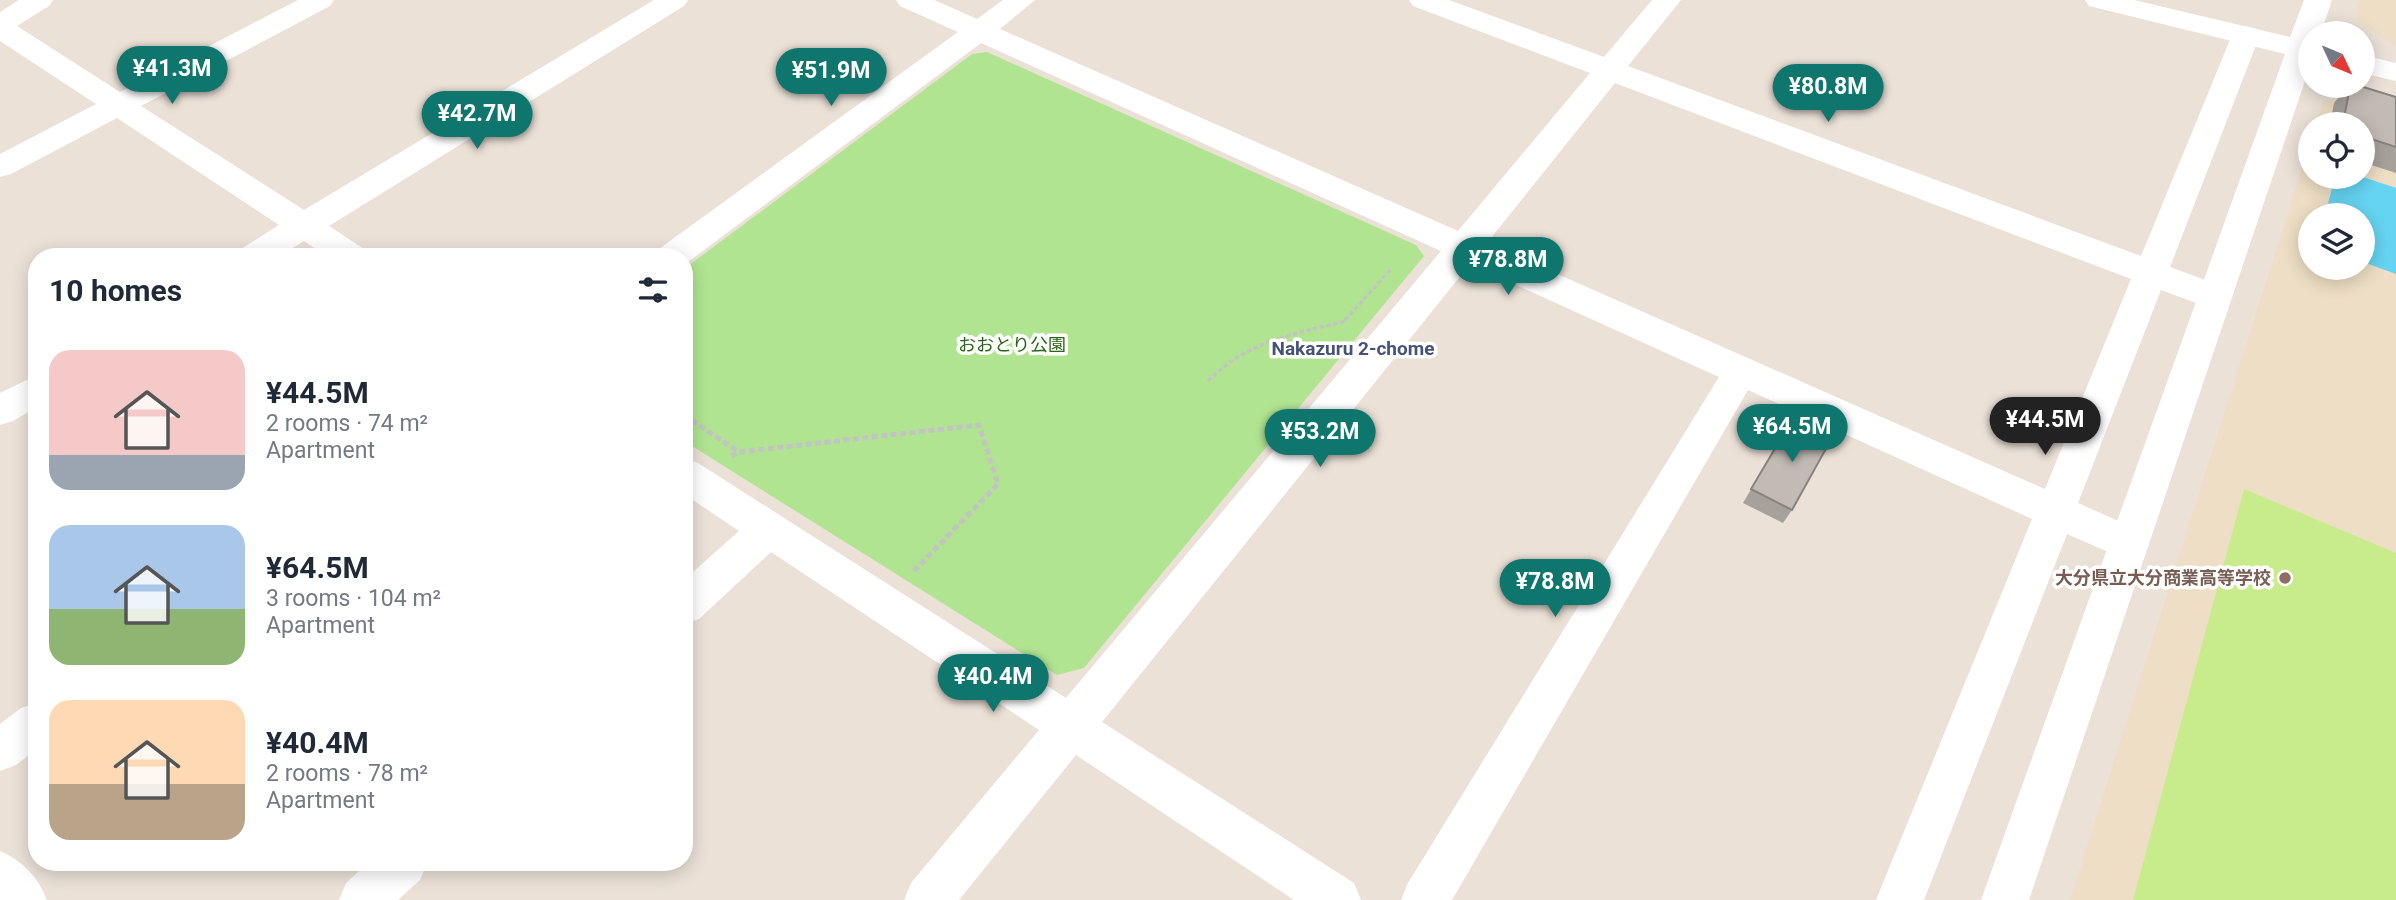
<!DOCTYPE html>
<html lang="en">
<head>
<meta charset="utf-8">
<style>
	:root { --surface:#fff; --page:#f6f6f7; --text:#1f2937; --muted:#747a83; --accent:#0f766e }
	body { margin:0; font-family:Roboto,"Noto Sans JP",sans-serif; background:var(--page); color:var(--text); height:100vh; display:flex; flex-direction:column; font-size:26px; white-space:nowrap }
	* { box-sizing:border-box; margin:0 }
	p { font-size:23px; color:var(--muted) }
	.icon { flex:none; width:38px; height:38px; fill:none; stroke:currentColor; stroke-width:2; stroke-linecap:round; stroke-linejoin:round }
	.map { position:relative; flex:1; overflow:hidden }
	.panel { position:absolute; left:28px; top:248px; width:665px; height:623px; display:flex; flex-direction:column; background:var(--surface); border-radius:28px; box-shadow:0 4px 18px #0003 }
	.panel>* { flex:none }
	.needle { width:46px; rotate:134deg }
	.tools { position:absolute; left:2298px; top:21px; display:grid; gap:14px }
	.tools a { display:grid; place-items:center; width:77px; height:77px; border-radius:50%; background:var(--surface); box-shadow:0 4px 18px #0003; font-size:35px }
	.price { position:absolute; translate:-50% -60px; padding:0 16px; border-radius:24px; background:var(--accent); color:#fff; font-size:23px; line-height:46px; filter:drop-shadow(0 2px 4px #0008) }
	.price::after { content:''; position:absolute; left:50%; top:42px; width:21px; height:16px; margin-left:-10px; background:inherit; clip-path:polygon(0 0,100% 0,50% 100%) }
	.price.active { background:#222; color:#fff }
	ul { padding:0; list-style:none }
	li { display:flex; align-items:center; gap:21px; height:175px; padding:0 21px }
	li span { display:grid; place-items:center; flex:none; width:196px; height:140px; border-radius:21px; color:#555 }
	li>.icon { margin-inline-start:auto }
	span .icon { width:84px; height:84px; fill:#fffc; stroke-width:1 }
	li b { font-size:30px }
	h2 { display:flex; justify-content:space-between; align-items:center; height:84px; padding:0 21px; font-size:30px }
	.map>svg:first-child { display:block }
	.education { fill:#eedec5; fill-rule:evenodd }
	.green { fill:#b1e491 }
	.pitch { fill:#c8ec8c }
	.water { fill:#65d4f2 }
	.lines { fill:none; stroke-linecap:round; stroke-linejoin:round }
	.path-far1 { stroke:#c3c3c3; stroke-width:3.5; stroke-dasharray:4.5 2.5; stroke-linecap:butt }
	.path { stroke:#c3c3c3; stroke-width:5; stroke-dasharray:6 3.5; stroke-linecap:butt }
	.street { fill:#fff; fill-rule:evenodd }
	.secondary { fill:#fff; fill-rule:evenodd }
	.wall { fill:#a7a19b }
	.building { fill:#c2bbb4; stroke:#88837e; stroke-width:2 }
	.education-dot { fill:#8d6e63; stroke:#fff; stroke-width:2.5 }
	.labels { text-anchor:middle; stroke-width:7; stroke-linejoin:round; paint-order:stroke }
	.park-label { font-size:18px; fill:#2a6516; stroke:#fff }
	.education-label { font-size:18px; font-weight:bold; fill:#785e54; stroke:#fff; text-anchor:end }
	.neighbourhood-label { font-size:19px; font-weight:bold; fill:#465278; stroke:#fff }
</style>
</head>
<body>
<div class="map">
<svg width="2396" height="900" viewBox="0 0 2396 900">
	<rect width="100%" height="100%" fill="#ebe1d7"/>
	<g class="education">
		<polygon points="2360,0 2396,0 2396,46 2356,19"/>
		<path d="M2368 95 2396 102V900H2070L2310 143V177H2362V124H2316L2323 102ZM2310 215H2362V268H2310Z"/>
	</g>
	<polygon class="green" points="987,52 1416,245 1424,256 1084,668 1057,675 684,441 684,269 972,54"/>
	<polygon class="pitch" points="2244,489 2396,553 2396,900 2133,900"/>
	<polygon class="water" points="2335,177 2363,177 2396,188 2396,274 2363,262 2362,215 2325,215"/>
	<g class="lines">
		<g class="path-far1">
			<polyline points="684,294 696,285"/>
			<polyline points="1345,320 1391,269"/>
			<path d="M1208 381C1248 341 1293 334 1346 321"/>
		</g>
		<g class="path">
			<polyline points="684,415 739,452"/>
			<polyline points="731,456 739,452 979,425 998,484 913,572"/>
		</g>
		<g class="street">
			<polygon points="19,0 53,0 49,6 17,26 120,92 298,0 334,0 330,6 141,106 304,210 654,0 688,0 684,6 329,226 364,249 369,257 328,257 304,241 278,257 236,257 241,249 279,225 117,118 11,174 0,177 0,154 96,104 0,41 0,12"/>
			<path d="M896 0H934L977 19 1003 0H1035L1000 29 1458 231 1590 73 1413 6 1409 0H1449L1604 57 1652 0H1681L1628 66 2141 256 2232 35 2236 29 2246 26 2256 29 2260 35 2170 267 2227 288 2232 297 2227 306 2215 310 2161 290 2078 503 2143 532 2149 544 2143 556 2129 561 2067 534 1924 900H1876L2032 519 1748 390 1452 900H1401L1408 883 1719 377 1470 264 1102 722 1354 883 1361 900H1294L1076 755 959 900H904L911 883 1039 730 771 552 699 619 684 624V580L739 531 684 494V458L698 463 1066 698 1441 251 981 43 684 265V257H654L659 249 958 32 900 6ZM1615 83 2131 279 2045 489 1487 243Z"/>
			<polygon points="37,375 37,407 13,421 0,425 0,393"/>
			<polygon points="37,703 37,749 16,765 0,771 0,724 21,708"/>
			<polygon points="368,863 427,863 420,880 398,900 339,900 346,883"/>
		</g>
		<g class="secondary">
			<polygon points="2085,0 2134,0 2290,37 2304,0 2332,0 2321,33 2310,33 2310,66 2029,900 1981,900 2285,54 2089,6"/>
			<polygon points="2362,55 2396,63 2396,81 2362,73"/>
			<path d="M0 851C23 861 38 877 47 900H0Z"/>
		</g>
	</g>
	<g class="wall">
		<polygon points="2348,86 2360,86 2396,97 2396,173 2362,162 2362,124 2330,124 2334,103"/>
		<polygon points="1793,418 1792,510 1783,523 1743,503"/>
	</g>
	<g class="building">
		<polygon points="2350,86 2360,86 2396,97 2396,147 2362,136 2362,124 2343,124"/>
		<polygon points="1793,418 1833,436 1792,510 1751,489"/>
	</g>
	<circle class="education-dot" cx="2285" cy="578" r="7"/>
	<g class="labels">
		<g class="park-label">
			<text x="1012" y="351">おおとり公園</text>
		</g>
		<g class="education-label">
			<text x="2271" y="584">大分県立大分商業高等学校</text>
		</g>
		<g class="neighbourhood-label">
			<text x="1353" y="355">Nakazuru 2-chome</text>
		</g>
	</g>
</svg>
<div class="tools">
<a><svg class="needle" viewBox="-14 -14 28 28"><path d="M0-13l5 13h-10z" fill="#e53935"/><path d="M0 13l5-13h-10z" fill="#747a83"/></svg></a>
<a><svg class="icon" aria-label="locate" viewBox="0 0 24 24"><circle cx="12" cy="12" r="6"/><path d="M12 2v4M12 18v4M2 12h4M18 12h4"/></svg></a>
<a><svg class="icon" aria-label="layers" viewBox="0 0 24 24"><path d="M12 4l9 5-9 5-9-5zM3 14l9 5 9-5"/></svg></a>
</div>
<b class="price" style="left:172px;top:106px">¥41.3M</b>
<b class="price" style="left:831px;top:108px">¥51.9M</b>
<b class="price" style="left:1828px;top:124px">¥80.8M</b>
<b class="price" style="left:477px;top:151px">¥42.7M</b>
<b class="price" style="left:1508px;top:297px">¥78.8M</b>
<b class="price active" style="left:2045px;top:457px">¥44.5M</b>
<b class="price" style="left:1792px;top:464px">¥64.5M</b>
<b class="price" style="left:1320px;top:469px">¥53.2M</b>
<b class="price" style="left:1555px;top:619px">¥78.8M</b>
<b class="price" style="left:993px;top:714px">¥40.4M</b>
<section class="panel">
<h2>10 homes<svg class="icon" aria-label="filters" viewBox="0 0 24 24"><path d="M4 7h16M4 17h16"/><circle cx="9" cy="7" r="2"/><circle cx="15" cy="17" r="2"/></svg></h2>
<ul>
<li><span style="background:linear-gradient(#f6c9c9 75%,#9aa5b1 0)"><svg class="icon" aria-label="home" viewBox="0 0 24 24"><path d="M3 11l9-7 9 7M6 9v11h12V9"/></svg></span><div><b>¥44.5M</b><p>2 rooms · 74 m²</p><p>Apartment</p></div></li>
<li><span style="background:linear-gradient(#a9c7e8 60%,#8fb573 0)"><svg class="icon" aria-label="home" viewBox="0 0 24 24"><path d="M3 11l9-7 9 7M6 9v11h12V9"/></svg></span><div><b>¥64.5M</b><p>3 rooms · 104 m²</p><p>Apartment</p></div></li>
<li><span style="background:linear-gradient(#ffd9b3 60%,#b9a48a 0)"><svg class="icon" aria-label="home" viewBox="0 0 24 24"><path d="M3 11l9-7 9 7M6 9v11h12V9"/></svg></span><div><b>¥40.4M</b><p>2 rooms · 78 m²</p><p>Apartment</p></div></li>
</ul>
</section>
</div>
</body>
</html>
